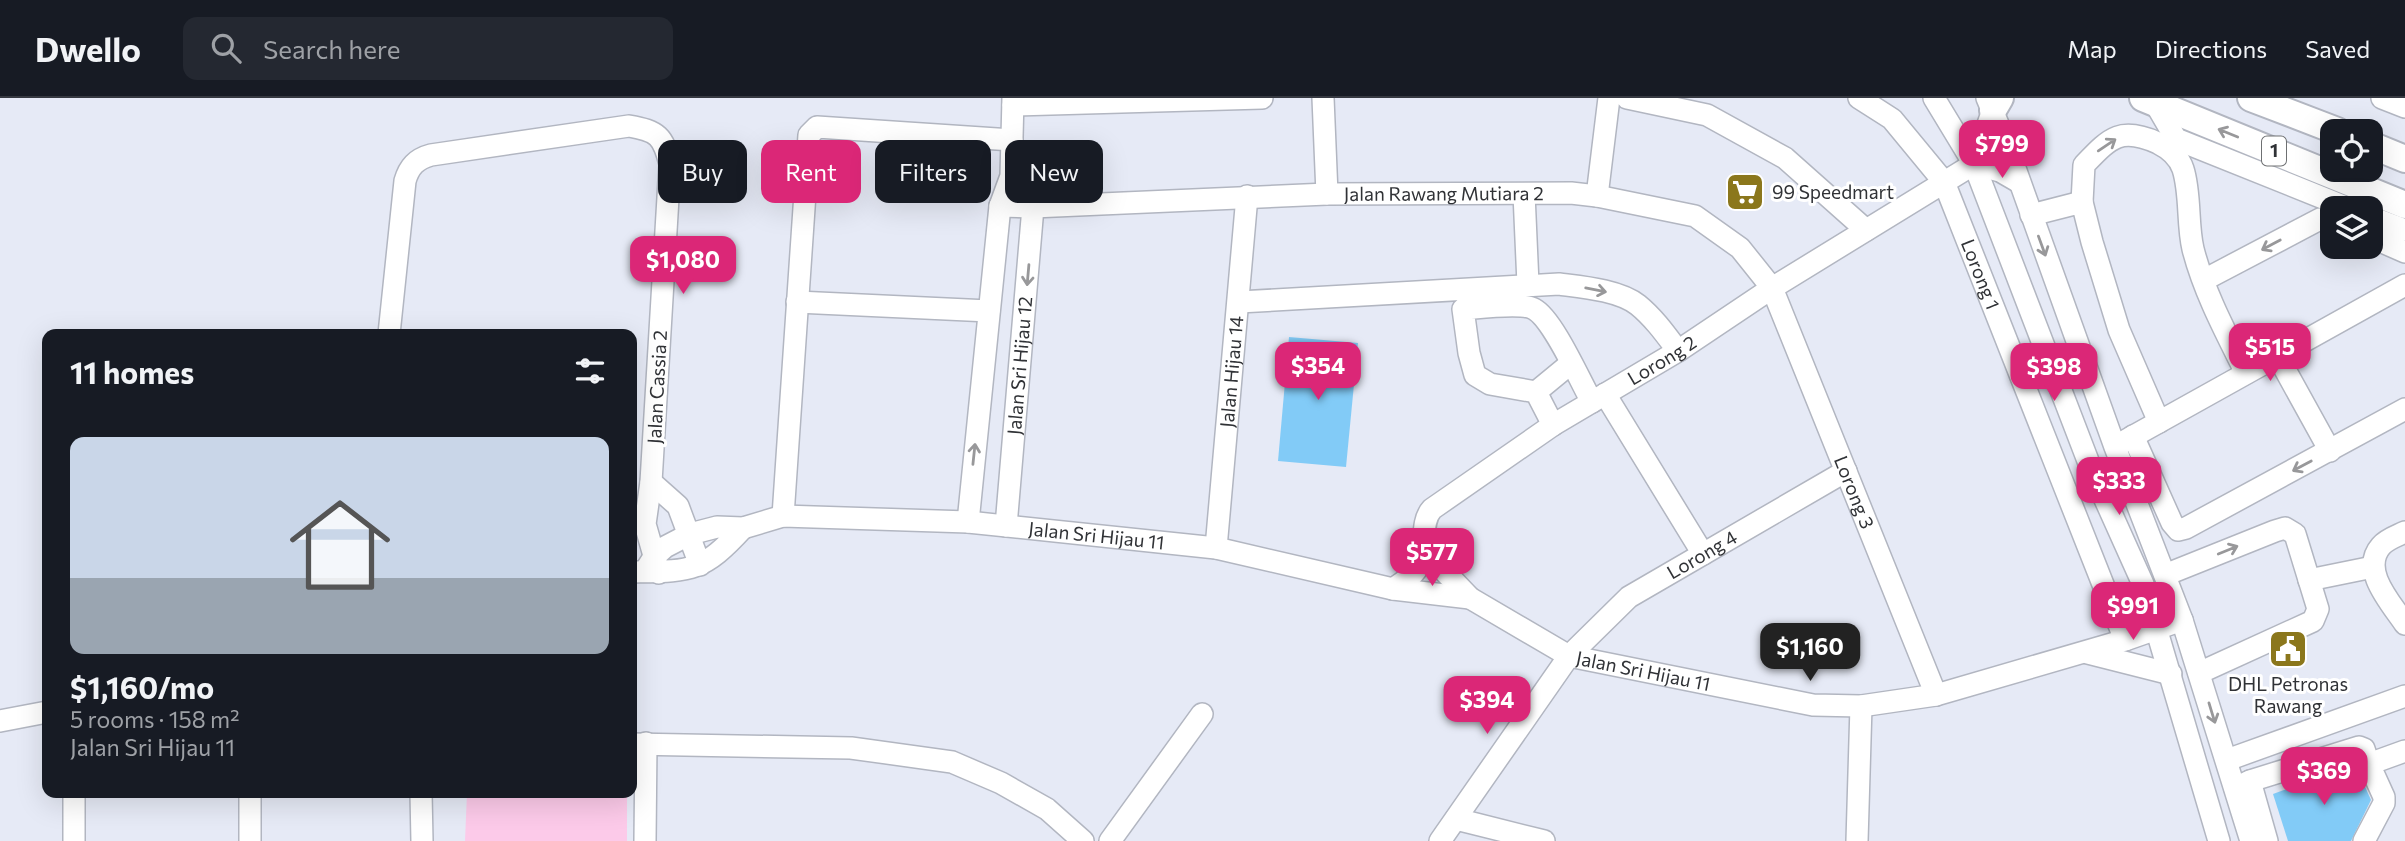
<!DOCTYPE html>
<html lang="en">
<head>
<meta charset="utf-8">
<style>
	:root { --surface:#171b24; --page:#242831; --text:#f1f3f6; --muted:#9ea1a6; --line:#363941; --accent:#db2777 }
	body { margin:0; font-family:Commissioner,sans-serif; background:var(--page); color:var(--text); height:100vh; display:flex; flex-direction:column; font-size:26px; white-space:nowrap }
	* { box-sizing:border-box; margin:0 }
	p { font-size:23px; color:var(--muted) }
	.icon { flex:none; width:38px; height:38px; fill:none; stroke:currentColor; stroke-width:2; stroke-linecap:round; stroke-linejoin:round }
	.map { position:relative; flex:1; overflow:hidden }
	.drawer { position:absolute; left:42px; top:231px; width:595px; height:469px; display:flex; flex-direction:column; background:var(--surface); border-radius:14px; box-shadow:0 7px 28px #0002 }
	.drawer>* { flex:none }
	.banner { position:absolute; left:658px; top:42px; width:665px; height:63px; display:flex; gap:14px }
	.tools { position:absolute; left:2320px; top:21px; display:grid; gap:14px }
	.tools a { display:grid; place-items:center; width:63px; height:63px; border-radius:14px; background:var(--surface); box-shadow:0 7px 28px #0002; font-size:35px }
	.price { position:absolute; translate:-50% -60px; padding:0 16px; border-radius:14px; background:var(--accent); color:#fff; font-size:23px; line-height:46px; filter:drop-shadow(0 2px 4px #0008) }
	.price::after { content:''; position:absolute; left:50%; top:42px; width:21px; height:16px; margin-left:-10px; background:inherit; clip-path:polygon(0 0,100% 0,50% 100%) }
	.price.on { background:#222; color:#fff }
	ul { padding:0; list-style:none }
	li { display:grid; align-content:center; gap:14px; height:371px; padding:0 28px }
	li span { display:grid; place-items:center; height:217px; border-radius:14px; color:#555 }
	li>.icon { margin-inline-start:auto }
	span .icon { width:126px; height:126px; fill:#fffc; stroke-width:1 }
	li b { font-size:30px }
	h2 { display:flex; justify-content:space-between; align-items:center; height:84px; padding:0 28px; font-size:30px }
	.chip { padding:0 24px; border-radius:14px; background:var(--surface); box-shadow:0 7px 28px #0002; font-size:24px; line-height:63px }
	.chip.on { background:var(--accent); color:#fff }
	header { display:flex; align-items:center; gap:42px; box-sizing:border-box; height:98px; padding:0 35px; background:var(--surface); border-bottom:2px solid var(--line) }
	header strong { font-size:33px }
	nav { display:flex; gap:38px; margin-inline-start:auto; font-size:24px }
	.search { width:490px; height:63px; background:var(--page); display:flex; align-items:center; gap:18px; box-sizing:border-box; padding:0 24px; border-radius:14px; color:var(--muted); font-size:26px }
	.map>svg:first-child { display:block }
	.green { fill:#fccae9 }
	.building { fill:#82cbf7 }
	.lines { fill:none; stroke-linecap:round; stroke-linejoin:round }
	.minor-casing { stroke:#b2b6c1; stroke-width:24 }
	.major-casing { stroke:#b2b6c1; stroke-width:30 }
	.minor { stroke:#fff; stroke-width:21 }
	.major { stroke:#fff; stroke-width:26 }
	.oneway { stroke:#98989a }
	.labels { text-anchor:middle; stroke-width:6; stroke-linejoin:round; paint-order:stroke }
	.shield { fill:#fff; stroke:#6e7072; stroke-width:2 }
	.shield-label { font-size:18px; font-weight:bold; fill:#303236 }
	.poi-label { font-size:19px; fill:#303236; stroke:#fff; text-anchor:start }
	.street-label { font-size:19px; fill:#303236; stroke:#fff }
</style>
</head>
<body>
<header>
<strong>Dwello</strong>
<div class="search"><svg class="icon" aria-label="search" viewBox="0 0 24 24"><circle cx="10" cy="10" r="6"/><path d="M15 15l6 6"/></svg>Search here</div>
<nav><a>Map</a><a>Directions</a><a>Saved</a></nav>
</header>
<div class="map">
<svg width="2405" height="743" viewBox="0 0 2405 743">
	<rect width="100%" height="100%" fill="#e6eaf6"/>
	<polygon class="green" points="467,695 627,695 627,743 465,743"/>
	<g class="building">
		<polygon points="1289,239 1358,245 1346,369 1278,363"/>
		<polygon points="2355,666 2371,702 2351,743 2288,743 2273,696"/>
	</g>
	<g class="lines">
		<defs>
			<g id="minor">
				<polyline points="1323,0 1327,96"/>
				<polyline points="1627,0 1707,17 1785,60 1866,132"/>
				<path id="s1" d="M1859 0 1892 21 1944 84 2125 542"/>
				<polyline points="1934,0 1974,66 2090,368 2143,486 2219,743"/>
				<polyline points="1987,0 2006,45 2115,349 2182,522 2251,743"/>
				<polyline points="2382,0 2405,9"/>
				<polyline points="2155,5 2176,41 2348,110"/>
				<polyline points="1013,7 1262,0"/>
				<polyline points="1974,66 1993,12"/>
				<polyline points="1974,66 2000,73 2019,84"/>
				<polyline points="1524,96 1528,186"/>
				<polyline points="1597,98 1609,0"/>
				<path d="M2082 104 2084 67C2110 40 2120 28 2158 45 2168 50 2179 59 2183 71 2191 96 2187 126 2193 151 2204 194 2226 235 2246 275"/>
				<path id="s2" d="M1000 108 1033 109 1327 96 1571 95 1597 98 1695 118 1740 150 1772 190 1936 597"/>
				<polyline points="2031,117 2082,104 2092,144 2119,232 2159,324"/>
				<polyline points="2371,119 2405,132"/>
				<polyline points="2371,139 2405,154"/>
				<polyline points="2204,182 2320,121 2333,122"/>
				<polyline points="797,204 989,213"/>
				<path d="M1239 204 1559 186C1582 189 1619 192 1638 207 1654 220 1666 237 1678 253"/>
				<path d="M389 236 405 83C409 69 416 61 431 57L629 28C658 33 663 38 670 66L651 384 645 426 659 475"/>
				<polyline points="2277,257 2330,353"/>
				<polyline points="1536,294 1570,266"/>
				<polyline points="1605,296 1703,456"/>
				<path d="M1553 327 1536 294 1490 286 1475 277 1469 255 1463 211C1478 210 1521 204 1534 211 1553 221 1580 283 1592 304"/>
				<polyline points="2133,338 2172,425 2178,432 2186,430 2405,311"/>
				<polyline points="2123,344 2405,187"/>
				<polyline points="651,384 678,408 700,467"/>
				<polyline points="783,418 809,37 817,29 1012,42"/>
				<polyline points="968,424 1000,108 1011,78 1013,0"/>
				<path id="s3" d="M1006 428 1033 109 1026 99"/>
				<path d="M2405 434C2397 438 2387 441 2381 448 2360 472 2391 505 2405 526"/>
				<path id="s4" d="M1216 450 1247 98"/>
				<path id="s5" d="M1424 452 1470 500 1569 558 1813 607 1861 608 1936 597 2125 542 2182 522"/>
				<path id="s6" d="M647 470 654 459 665 449 690 436 717 429 743 430 783 418 968 424 1216 450 1393 491 1470 500"/>
				<path d="M632 474C690 473 702 475 743 430"/>
				<polyline points="2165,477 2275,433 2285,430 2295,436 2318,511 2313,523 2199,575"/>
				<polyline points="2309,482 2373,469"/>
				<path id="s7" d="M1393 491C1402 485 1412 479 1418 469 1428 452 1419 425 1432 411L1553 327 1678 253 1772 190 1974 66"/>
				<polyline points="2088,555 2171,576"/>
				<polyline points="0,623 47,614"/>
				<polyline points="632,646 851,650 952,664 1001,685 1047,711 1083,743"/>
				<polyline points="2227,662 2405,598"/>
				<polyline points="2250,683 2267,743"/>
				<polyline points="2235,690 2250,683 2359,649 2364,651 2369,666"/>
				<polyline points="74,695 74,743"/>
				<polyline points="250,695 250,743"/>
				<polyline points="421,695 422,743"/>
				<polyline points="1456,721 1544,743"/>
				<polyline points="645,743 646,645"/>
				<polyline points="1110,743 1202,616"/>
				<path id="s8" d="M1440 743 1569 558 1629 499 1846 373"/>
				<polyline points="1857,743 1861,608"/>
				<polyline points="2364,743 2384,705 2384,699 2369,666 2405,653"/>
			</g>
			<g id="major">
				<polyline points="2143,0 2405,107"/>
				<polyline points="2251,0 2337,33"/>
				<polyline points="1993,12 2000,0"/>
				<polyline points="2371,47 2405,61"/>
			</g>
		</defs>
		<use href="#minor" class="minor-casing"/>
		<use href="#major" class="major-casing"/>
		<use href="#minor" class="minor"/>
		<use href="#major" class="major"/>
	</g>
	<defs><path id="oneway-shaft" d="M-6 0H5M1.5-3L5.5 0L1.5 3" fill="none" stroke-width="1.6" stroke-linecap="round" stroke-linejoin="round" transform="scale(1.75)"/></defs>
	<g class="oneway">
		<use href="#oneway-shaft" transform="translate(2228 35) rotate(-158)"/>
		<use href="#oneway-shaft" transform="translate(2107 47) rotate(-34)"/>
		<use href="#oneway-shaft" transform="translate(2271 147) rotate(152)"/>
		<use href="#oneway-shaft" transform="translate(2042 148) rotate(70)"/>
		<use href="#oneway-shaft" transform="translate(1028 177) rotate(95)"/>
		<use href="#oneway-shaft" transform="translate(1596 192) rotate(11)"/>
		<use href="#oneway-shaft" transform="translate(974 356) rotate(-84)"/>
		<use href="#oneway-shaft" transform="translate(2302 368) rotate(152)"/>
		<use href="#oneway-shaft" transform="translate(2228 452) rotate(-22)"/>
		<use href="#oneway-shaft" transform="translate(2212 615) rotate(73)"/>
	</g>
	<defs>
		<symbol id="supermarket-square" viewBox="-11 -11 22 22"><rect x="-9" y="-9" width="18" height="18" rx="4" fill="#8b771c" stroke="#fff"/><path d="M-6-5.5h2.5l.6 2H6L4.5 2H-2.5L-4.4-4H-6ZM-1.5 3.2a1.3 1.3 0 1 0 .1 0ZM3 3.2a1.3 1.3 0 1 0 .1 0Z" fill="#fff"/></symbol>
		<symbol id="civic-square" viewBox="-11 -11 22 22"><rect x="-9" y="-9" width="18" height="18" rx="4" fill="#8b771c" stroke="#fff"/><path d="M-.6-6.5H3V-4.5H.6V-3L4-1V1h2V6H-6V1h2V-1L-.6-3ZM-1.2 2.5V6h2.4V2.5Z" fill="#fff"/></symbol>
	</defs>
	<g fill-rule="evenodd">
		<use href="#supermarket-square" x="1723" y="72" width="44" height="44"/>
		<use href="#civic-square" x="2266" y="529" width="44" height="44"/>
	</g>
	<g class="labels">
		<rect class="shield" x="2262" y="38.5" width="24" height="29" rx="5"/>
		<g class="shield-label">
			<text x="2274" y="59">1</text>
		</g>
		<g class="poi-label">
			<text x="1772" y="101">99 Speedmart</text>
			<text x="2288" y="593" text-anchor="middle">DHL Petronas<tspan x="2288" dy="22">Rawang</tspan></text>
		</g>
		<g class="street-label">
			<text dy="7" stroke="none"><textPath href="#s2" startOffset="444">Jalan Rawang Mutiara 2</textPath></text>
			<text dy="7" stroke="none"><textPath href="#s1" startOffset="220">Lorong 1</textPath></text>
			<text dy="7" stroke="none"><textPath href="#s7" startOffset="368">Lorong 2</textPath></text>
			<text dy="7" stroke="none"><textPath href="#s3" startOffset="161">Jalan Sri Hijau 12</textPath></text>
			<text dy="7" stroke="none"><textPath href="#s4" startOffset="177">Jalan Hijau 14</textPath></text>
			<text transform="translate(657 289) rotate(-87)" y="7">Jalan Cassia 2</text>
			<text dy="7" stroke="none"><textPath href="#s2" startOffset="1024">Lorong 3</textPath></text>
			<text dy="7" stroke="none"><textPath href="#s6" startOffset="466">Jalan Sri Hijau 11</textPath></text>
			<text dy="7" stroke="none"><textPath href="#s8" startOffset="394">Lorong 4</textPath></text>
			<text dy="7" stroke="none"><textPath href="#s5" startOffset="257">Jalan Sri Hijau 11</textPath></text>
		</g>
	</g>
</svg>
<div class="tools">
<a><svg class="icon" aria-label="locate" viewBox="0 0 24 24"><circle cx="12" cy="12" r="6"/><path d="M12 2v4M12 18v4M2 12h4M18 12h4"/></svg></a>
<a><svg class="icon" aria-label="layers" viewBox="0 0 24 24"><path d="M12 4l9 5-9 5-9-5zM3 14l9 5 9-5"/></svg></a>
</div>
<b class="price" style="left:2002px;top:82px">$799</b>
<b class="price" style="left:683px;top:198px">$1,080</b>
<b class="price" style="left:2270px;top:285px">$515</b>
<b class="price" style="left:1318px;top:304px">$354</b>
<b class="price" style="left:2054px;top:305px">$398</b>
<b class="price" style="left:2119px;top:419px">$333</b>
<b class="price" style="left:1432px;top:490px">$577</b>
<b class="price" style="left:2133px;top:544px">$991</b>
<b class="price on" style="left:1810px;top:585px">$1,160</b>
<b class="price" style="left:1487px;top:638px">$394</b>
<b class="price" style="left:2324px;top:709px">$369</b>
<div class="banner">
<a class="chip">Buy</a>
<a class="chip on">Rent</a>
<a class="chip">Filters</a>
<a class="chip">New</a>
</div>
<section class="drawer">
<h2>11 homes<svg class="icon" aria-label="filters" viewBox="0 0 24 24"><path d="M4 7h16M4 17h16"/><circle cx="9" cy="7" r="2"/><circle cx="15" cy="17" r="2"/></svg></h2>
<ul>
<li><span style="background:linear-gradient(#c9d6e8 65%,#9aa5b1 0)"><svg class="icon" aria-label="home" viewBox="0 0 24 24"><path d="M3 11l9-7 9 7M6 9v11h12V9"/></svg></span><div><b>$1,160/mo</b><p>5 rooms · 158 m²</p><p>Jalan Sri Hijau 11</p></div></li>
</ul>
</section>
</div>
</body>
</html>
